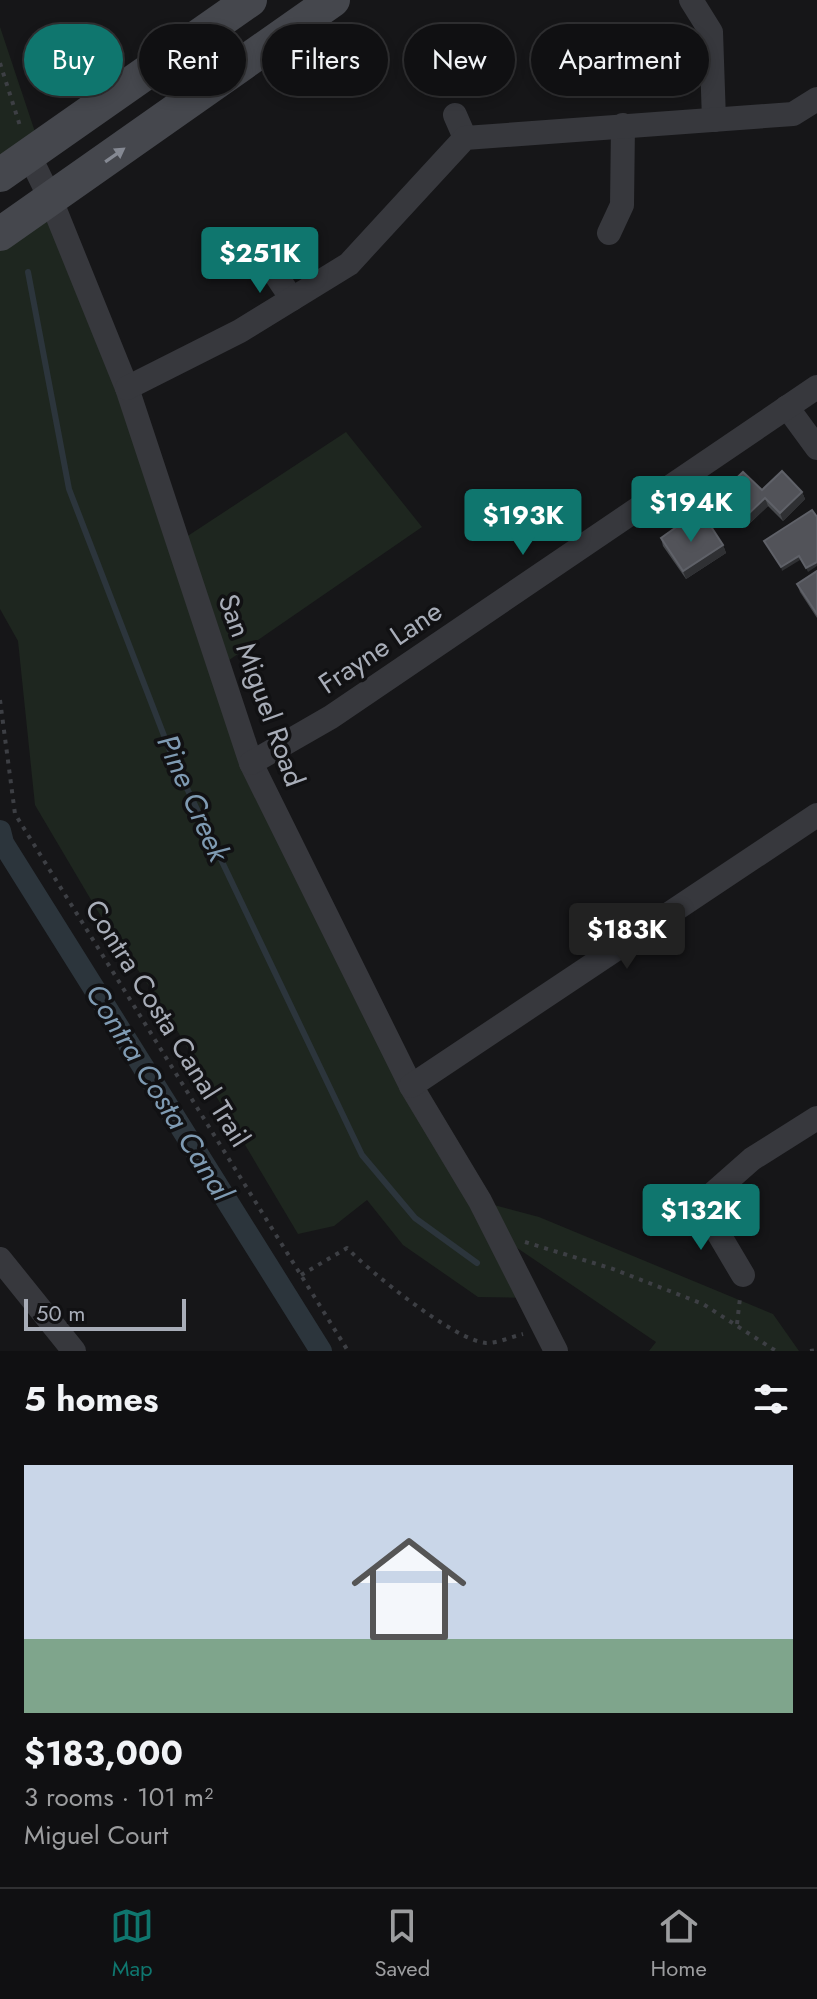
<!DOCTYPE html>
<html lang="en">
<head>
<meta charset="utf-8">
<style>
	:root { --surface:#101012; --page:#1e1e20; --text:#f1f3f6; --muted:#9c9d9f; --line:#303032; --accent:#0f766e }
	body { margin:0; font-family:Jost,sans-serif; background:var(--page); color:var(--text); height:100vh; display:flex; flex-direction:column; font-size:30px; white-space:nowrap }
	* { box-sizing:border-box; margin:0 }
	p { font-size:26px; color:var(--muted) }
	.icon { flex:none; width:44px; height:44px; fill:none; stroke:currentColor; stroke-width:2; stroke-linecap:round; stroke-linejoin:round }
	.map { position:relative; height:1351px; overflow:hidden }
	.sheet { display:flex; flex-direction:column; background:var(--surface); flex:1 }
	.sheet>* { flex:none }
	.banner { position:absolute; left:24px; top:24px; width:770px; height:72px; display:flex; gap:16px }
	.scale { position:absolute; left:24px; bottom:20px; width:162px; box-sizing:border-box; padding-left:8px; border:4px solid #a8adb8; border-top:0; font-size:22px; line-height:28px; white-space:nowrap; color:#a8adb8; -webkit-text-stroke:6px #111113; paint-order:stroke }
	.price { position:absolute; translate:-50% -68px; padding:0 18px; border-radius:8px; background:var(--accent); color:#fff; font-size:26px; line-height:52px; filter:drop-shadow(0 2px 4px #0008) }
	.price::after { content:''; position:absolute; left:50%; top:48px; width:24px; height:18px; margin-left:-12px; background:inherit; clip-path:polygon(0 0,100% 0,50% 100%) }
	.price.active { background:#222; color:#fff }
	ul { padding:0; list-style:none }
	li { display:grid; align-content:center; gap:16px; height:424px; padding:0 24px }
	li span { display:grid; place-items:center; height:248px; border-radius:0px; color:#555 }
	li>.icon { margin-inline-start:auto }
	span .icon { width:144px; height:144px; fill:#fffc; stroke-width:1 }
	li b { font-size:34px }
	h2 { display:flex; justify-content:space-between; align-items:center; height:96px; padding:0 24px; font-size:34px }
	.tag { padding:0 28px; border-radius:36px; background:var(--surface); box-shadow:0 4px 12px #0003,0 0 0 2px var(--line); font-size:28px; line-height:72px }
	.tag.active { background:var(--accent); color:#fff }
	.tabs { display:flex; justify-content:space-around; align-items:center; height:112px; border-top:2px solid var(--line); background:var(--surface); font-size:22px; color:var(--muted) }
	.tabs a { display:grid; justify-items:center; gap:4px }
	.tabs .active { color:var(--accent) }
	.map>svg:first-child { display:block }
	.green { fill:#1e261f }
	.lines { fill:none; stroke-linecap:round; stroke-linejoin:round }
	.stream { stroke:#2c353c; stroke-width:6 }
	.canal { stroke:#2c353c; stroke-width:22 }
	.path { stroke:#3d3f44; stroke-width:4; stroke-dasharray:4 6; stroke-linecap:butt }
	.minor { stroke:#37383d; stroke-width:24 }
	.secondary { stroke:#45474d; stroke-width:34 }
	.wall { fill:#47494d }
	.shaded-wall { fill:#2f3033 }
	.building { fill:#525359; stroke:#5f6168; stroke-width:2 }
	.oneway { fill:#858993 }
	.labels { text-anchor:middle; stroke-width:7; stroke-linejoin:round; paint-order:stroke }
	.street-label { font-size:28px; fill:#a8adb8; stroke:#111113 }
	.water-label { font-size:30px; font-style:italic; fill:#7f9bb3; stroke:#111113 }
</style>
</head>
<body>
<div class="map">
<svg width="817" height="1351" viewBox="0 0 817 1351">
	<rect width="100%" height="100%" fill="#161618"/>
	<g class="green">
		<polygon points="0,27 40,147 0,175"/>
		<polygon points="51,200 177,543 346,432 422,527 219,667 251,763 479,1201 539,1217 773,1314 799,1351 649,1351 656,1342 498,1235 532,1298 478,1297 403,1245 367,1200 334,1226 298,1234 162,1005 97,910 35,805 18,641 0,609 0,234"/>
	</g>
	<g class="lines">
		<polyline class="stream" points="28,272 69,489 173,759 362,1155 415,1218 477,1263"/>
		<polyline class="canal" points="0,831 3,843 321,1351"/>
		<g class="path">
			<polyline points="0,63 21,129"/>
			<polyline points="0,700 15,814 348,1351"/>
			<polyline points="525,1242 613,1269 703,1304 776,1351"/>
			<path d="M301 1275 347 1248C370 1272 454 1340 486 1343 498 1343 511 1337 523 1334"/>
			<polyline points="737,1324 740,1298"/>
			<polyline points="810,1351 817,1350"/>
		</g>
		<g class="minor">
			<polyline points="691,0 711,32 714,120"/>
			<polyline points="455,115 465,138"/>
			<polyline points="29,155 51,200 127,388 251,763 411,1086 480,1201 556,1351"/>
			<polyline points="609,233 622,205 623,125"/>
			<polyline points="269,265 292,299"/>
			<polyline points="127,388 240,331 349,264 465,138 793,114 817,99"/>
			<polyline points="787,407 817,448"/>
			<polyline points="251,763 331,717 817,387"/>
			<polyline points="411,1086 817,815"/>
			<polyline points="0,1259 74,1351"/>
			<polyline points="743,1275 701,1204 752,1159 817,1118"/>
		</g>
		<g class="secondary">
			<polyline points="0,175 250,0"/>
			<polyline points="0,234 333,0"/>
		</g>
	</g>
	<g class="wall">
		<polygon points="762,490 802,492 805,499 783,521 768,506 746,527 722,503 719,495"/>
		<polygon points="693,532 723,545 726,553 686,579 663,546 661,538"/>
		<polygon points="817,571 817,618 800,592 797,584"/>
	</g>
	<g class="shaded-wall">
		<polygon points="802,492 805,499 783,521 780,513"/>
		<polygon points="765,498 768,506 746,527 743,519"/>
		<polygon points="723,545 726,553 686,579 683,571"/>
		<polygon points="799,556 800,560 782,571 781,567"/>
		<polygon points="817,562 817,566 808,572 806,568"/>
	</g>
	<g class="building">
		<polygon points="782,471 802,492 780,513 765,498 743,519 719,495 743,472 762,490"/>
		<polygon points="812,510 817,517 817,562 806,568 799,556 781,567 764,541"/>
		<polygon points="685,521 693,532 708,522 723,545 683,571 661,538"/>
		<polygon points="817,571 817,614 797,584"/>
	</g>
	<defs><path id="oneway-solid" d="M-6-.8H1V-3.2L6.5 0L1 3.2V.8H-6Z" transform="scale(2)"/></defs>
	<use class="oneway" href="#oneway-solid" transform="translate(115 155) rotate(-35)"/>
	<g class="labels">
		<g class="street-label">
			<text transform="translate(380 647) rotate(-34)" y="10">Frayne Lane</text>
			<text transform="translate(262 690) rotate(70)" y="10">San Miguel Road</text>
			<text transform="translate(168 1023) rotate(58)" y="10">Contra Costa Canal Trail</text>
		</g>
		<g class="water-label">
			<text transform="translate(193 798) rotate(66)" y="10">Pine Creek</text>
			<text transform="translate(159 1092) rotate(58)" y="10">Contra Costa Canal</text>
		</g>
	</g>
</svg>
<div class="scale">50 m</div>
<b class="price" style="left:260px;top:295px">$251K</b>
<b class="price" style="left:691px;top:544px">$194K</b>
<b class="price" style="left:523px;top:557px">$193K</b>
<b class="price active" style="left:627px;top:971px">$183K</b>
<b class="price" style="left:701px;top:1252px">$132K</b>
<div class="banner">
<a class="tag active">Buy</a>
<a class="tag">Rent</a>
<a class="tag">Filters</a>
<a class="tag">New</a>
<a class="tag">Apartment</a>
</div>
</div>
<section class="sheet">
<h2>5 homes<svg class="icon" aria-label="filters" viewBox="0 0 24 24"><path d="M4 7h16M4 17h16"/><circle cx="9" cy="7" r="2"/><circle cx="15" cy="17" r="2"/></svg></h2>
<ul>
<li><span style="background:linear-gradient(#c9d6e8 70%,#7fa58c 0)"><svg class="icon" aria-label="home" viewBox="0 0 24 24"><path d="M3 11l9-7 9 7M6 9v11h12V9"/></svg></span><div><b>$183,000</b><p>3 rooms · 101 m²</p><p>Miguel Court</p></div></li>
</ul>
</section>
<nav class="tabs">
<a class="active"><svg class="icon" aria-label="map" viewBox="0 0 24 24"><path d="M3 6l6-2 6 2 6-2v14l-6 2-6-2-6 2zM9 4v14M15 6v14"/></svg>Map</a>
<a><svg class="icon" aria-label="saved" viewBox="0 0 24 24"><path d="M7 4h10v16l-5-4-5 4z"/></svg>Saved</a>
<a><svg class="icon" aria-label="home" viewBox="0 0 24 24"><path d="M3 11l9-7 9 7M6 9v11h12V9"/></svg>Home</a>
</nav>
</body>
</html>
